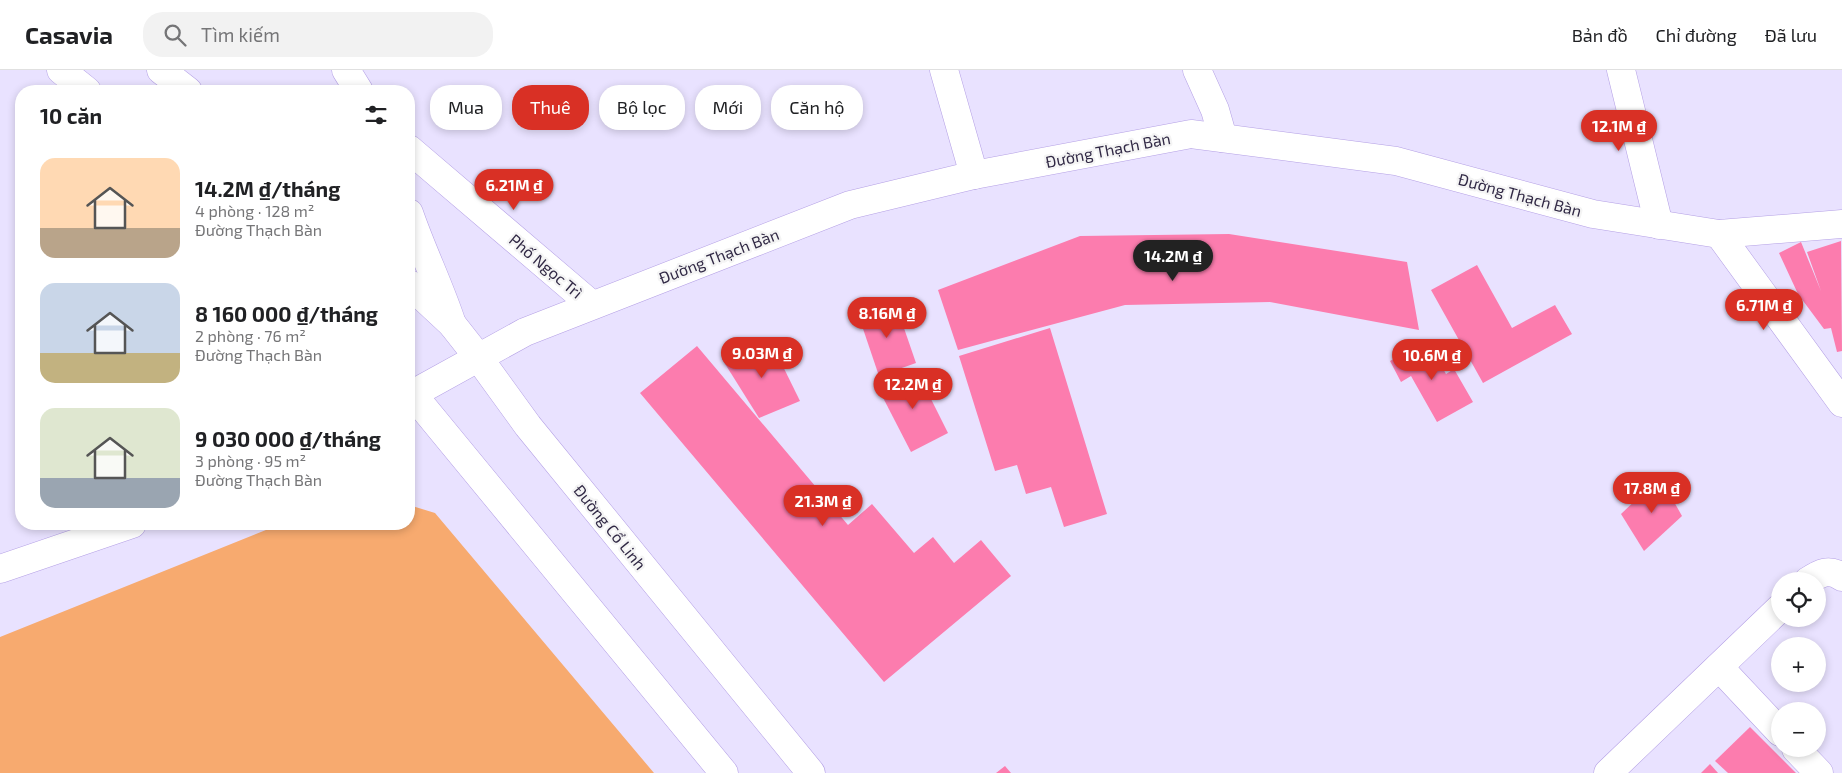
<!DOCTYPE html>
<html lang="vi">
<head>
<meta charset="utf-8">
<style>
	:root { --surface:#fff; --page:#f2f2f2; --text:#202124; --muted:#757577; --line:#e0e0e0; --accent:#d93025 }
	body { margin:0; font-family:"Exo 2",sans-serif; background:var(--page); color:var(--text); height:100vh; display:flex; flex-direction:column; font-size:19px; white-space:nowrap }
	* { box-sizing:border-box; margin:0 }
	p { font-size:16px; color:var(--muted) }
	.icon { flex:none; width:28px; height:28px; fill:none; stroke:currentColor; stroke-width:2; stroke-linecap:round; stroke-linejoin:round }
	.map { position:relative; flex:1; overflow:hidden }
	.sheet { position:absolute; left:15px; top:15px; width:400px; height:445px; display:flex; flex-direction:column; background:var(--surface); border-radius:20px; box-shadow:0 2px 8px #0003 }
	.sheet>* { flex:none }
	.hud { position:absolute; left:430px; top:15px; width:475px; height:45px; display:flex; gap:10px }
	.tools { position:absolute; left:1771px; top:502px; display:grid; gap:10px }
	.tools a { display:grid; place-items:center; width:55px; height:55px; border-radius:50%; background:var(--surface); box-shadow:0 2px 8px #0003; font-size:25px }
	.price { position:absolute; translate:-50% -42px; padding:0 11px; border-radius:18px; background:var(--accent); color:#fff; font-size:16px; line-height:32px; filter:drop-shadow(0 1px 2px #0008) }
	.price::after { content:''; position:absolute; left:50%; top:30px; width:15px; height:11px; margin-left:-8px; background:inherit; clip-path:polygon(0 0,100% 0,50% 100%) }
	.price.on { background:#222; color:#fff }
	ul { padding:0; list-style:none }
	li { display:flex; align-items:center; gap:15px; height:125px; padding:0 25px }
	li span { display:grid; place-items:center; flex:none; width:140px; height:100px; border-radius:15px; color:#555 }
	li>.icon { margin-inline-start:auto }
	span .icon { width:60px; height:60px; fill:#fffc; stroke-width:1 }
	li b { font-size:21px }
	h2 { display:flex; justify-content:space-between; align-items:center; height:60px; padding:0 25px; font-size:21px }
	.chip { padding:0 18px; border-radius:20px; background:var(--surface); box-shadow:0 2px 8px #0003; font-size:18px; line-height:45px }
	.chip.on { background:var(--accent); color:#fff }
	header { display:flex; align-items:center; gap:30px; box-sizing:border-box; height:70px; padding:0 25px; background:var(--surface); border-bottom:1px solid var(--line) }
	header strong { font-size:24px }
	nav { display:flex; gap:28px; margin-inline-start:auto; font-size:18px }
	.search { width:350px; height:45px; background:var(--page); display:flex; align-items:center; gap:12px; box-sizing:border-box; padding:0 18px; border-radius:20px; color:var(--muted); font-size:19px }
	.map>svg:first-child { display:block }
	.green { fill:#f7aa6f }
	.building { fill:#fc7cae }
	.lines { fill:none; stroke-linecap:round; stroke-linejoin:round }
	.minor-casing { stroke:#b4a0e5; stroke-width:29 }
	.major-casing { stroke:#b4a0e5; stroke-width:29 }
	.minor { stroke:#fff; stroke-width:28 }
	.major { stroke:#fff; stroke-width:28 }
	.labels { text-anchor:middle; stroke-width:4.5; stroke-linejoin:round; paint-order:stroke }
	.street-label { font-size:16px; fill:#312945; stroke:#f4f4f4 }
</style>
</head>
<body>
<header>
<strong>Casavia</strong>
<div class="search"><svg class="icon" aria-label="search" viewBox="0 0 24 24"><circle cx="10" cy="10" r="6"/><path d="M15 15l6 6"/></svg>Tìm kiếm</div>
<nav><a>Bản đồ</a><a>Chỉ đường</a><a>Đã lưu</a></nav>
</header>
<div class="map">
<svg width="1842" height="703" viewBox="0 0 1842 703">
	<rect width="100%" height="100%" fill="#e9e2ff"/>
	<polygon class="green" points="409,435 435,443 654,703 0,703 0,567 281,454 409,454"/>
	<g class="building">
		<polygon points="1229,164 1407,192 1419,260 1270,232 1125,235 958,280 938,220 1080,166"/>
		<polygon points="1841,171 1842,281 1837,282 1831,258 1824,259 1798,224 1779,183 1801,172 1821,221 1807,182"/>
		<polygon points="1477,195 1512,258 1555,235 1572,264 1483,313 1431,220"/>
		<polygon points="895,232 916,293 879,306 858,244"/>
		<polygon points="1050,258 1107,444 1064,457 1051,417 1026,424 1017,395 995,401 959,286"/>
		<polygon points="770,270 800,331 759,348 722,289"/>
		<polygon points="1427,270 1446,304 1454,299 1473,332 1437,352 1411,306 1401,312 1390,291"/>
		<polygon points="697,276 848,455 872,434 914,483 933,467 954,493 981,470 1011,506 884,612 640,323"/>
		<polygon points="916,299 948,363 911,382 878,318"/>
		<polygon points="1660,407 1682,446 1644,481 1621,444"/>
		<polygon points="1750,657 1796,703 1728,703 1715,691"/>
		<polygon points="1710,694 1718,703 1701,703"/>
		<polygon points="1005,696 1011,703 996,703"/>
	</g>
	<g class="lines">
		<defs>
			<g id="minor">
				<polyline points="346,0 359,21"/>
				<polyline points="944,0 974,105"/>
				<polyline points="1197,0 1215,40 1223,68"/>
				<polyline points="1621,0 1659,155"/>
				<polyline points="409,79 592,235"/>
				<path d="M409 143C422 181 440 217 452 254"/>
				<polyline points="1719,164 1842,333"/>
				<path d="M1808 511C1820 503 1829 498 1842 507"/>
				<polyline points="1719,597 1780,662"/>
				<polyline points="1796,679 1819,703"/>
				<polyline points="1608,703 1780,538"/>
			</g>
			<g id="major">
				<polyline points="61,0 87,21"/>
				<polyline points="161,0 188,21"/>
				<polyline points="409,214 452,254 478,287 528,356 811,703"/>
				<polyline points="409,320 724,703"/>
				<polyline points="409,326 525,262 850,135 974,105 1191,64 1396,91 1593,144 1719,164 1842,154"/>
				<polyline points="0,499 132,454"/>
			</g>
		</defs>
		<use href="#minor" class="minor-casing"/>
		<use href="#major" class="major-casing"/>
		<use href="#minor" class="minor"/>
		<use href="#major" class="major"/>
	</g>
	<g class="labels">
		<g class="street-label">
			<text transform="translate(1108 80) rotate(-11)" y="6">Đường Thạch Bàn</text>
			<text transform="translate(1520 125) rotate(15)" y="6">Đường Thạch Bàn</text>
			<text transform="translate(719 186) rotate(-21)" y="6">Đường Thạch Bàn</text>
			<text transform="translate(546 196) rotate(40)" y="6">Phố Ngọc Trì</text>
			<text transform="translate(610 457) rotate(51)" y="6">Đường Cổ Linh</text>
		</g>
	</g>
</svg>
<div class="tools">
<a><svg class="icon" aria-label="locate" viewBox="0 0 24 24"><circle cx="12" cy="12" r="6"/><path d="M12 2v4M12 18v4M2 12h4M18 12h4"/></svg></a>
<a>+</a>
<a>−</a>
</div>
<b class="price" style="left:1619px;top:82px">12.1M ₫</b>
<b class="price" style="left:514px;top:141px">6.21M ₫</b>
<b class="price on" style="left:1173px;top:212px">14.2M ₫</b>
<b class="price" style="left:1764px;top:261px">6.71M ₫</b>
<b class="price" style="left:887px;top:269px">8.16M ₫</b>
<b class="price" style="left:762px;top:309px">9.03M ₫</b>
<b class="price" style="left:1432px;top:311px">10.6M ₫</b>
<b class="price" style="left:913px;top:340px">12.2M ₫</b>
<b class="price" style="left:1652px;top:444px">17.8M ₫</b>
<b class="price" style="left:823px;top:457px">21.3M ₫</b>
<div class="hud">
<a class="chip">Mua</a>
<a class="chip on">Thuê</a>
<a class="chip">Bộ lọc</a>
<a class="chip">Mới</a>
<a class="chip">Căn hộ</a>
</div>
<section class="sheet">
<h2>10 căn<svg class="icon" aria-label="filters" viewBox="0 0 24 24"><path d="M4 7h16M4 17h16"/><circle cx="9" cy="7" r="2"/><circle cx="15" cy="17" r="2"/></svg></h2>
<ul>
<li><span style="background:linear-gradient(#ffd9b3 70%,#b9a48a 0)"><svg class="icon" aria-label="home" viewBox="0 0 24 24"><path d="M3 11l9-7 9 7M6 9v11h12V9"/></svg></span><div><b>14.2M ₫/tháng</b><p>4 phòng · 128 m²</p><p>Đường Thạch Bàn</p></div></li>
<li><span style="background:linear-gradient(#c9d6e8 70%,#c2b280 0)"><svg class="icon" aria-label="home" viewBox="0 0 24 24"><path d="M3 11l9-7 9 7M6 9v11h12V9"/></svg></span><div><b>8 160 000 ₫/tháng</b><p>2 phòng · 76 m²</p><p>Đường Thạch Bàn</p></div></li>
<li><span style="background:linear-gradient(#dfe7d0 70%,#9aa5b1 0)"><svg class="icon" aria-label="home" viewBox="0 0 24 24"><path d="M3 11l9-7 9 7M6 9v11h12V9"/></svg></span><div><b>9 030 000 ₫/tháng</b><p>3 phòng · 95 m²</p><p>Đường Thạch Bàn</p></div></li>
</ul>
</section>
</div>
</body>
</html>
